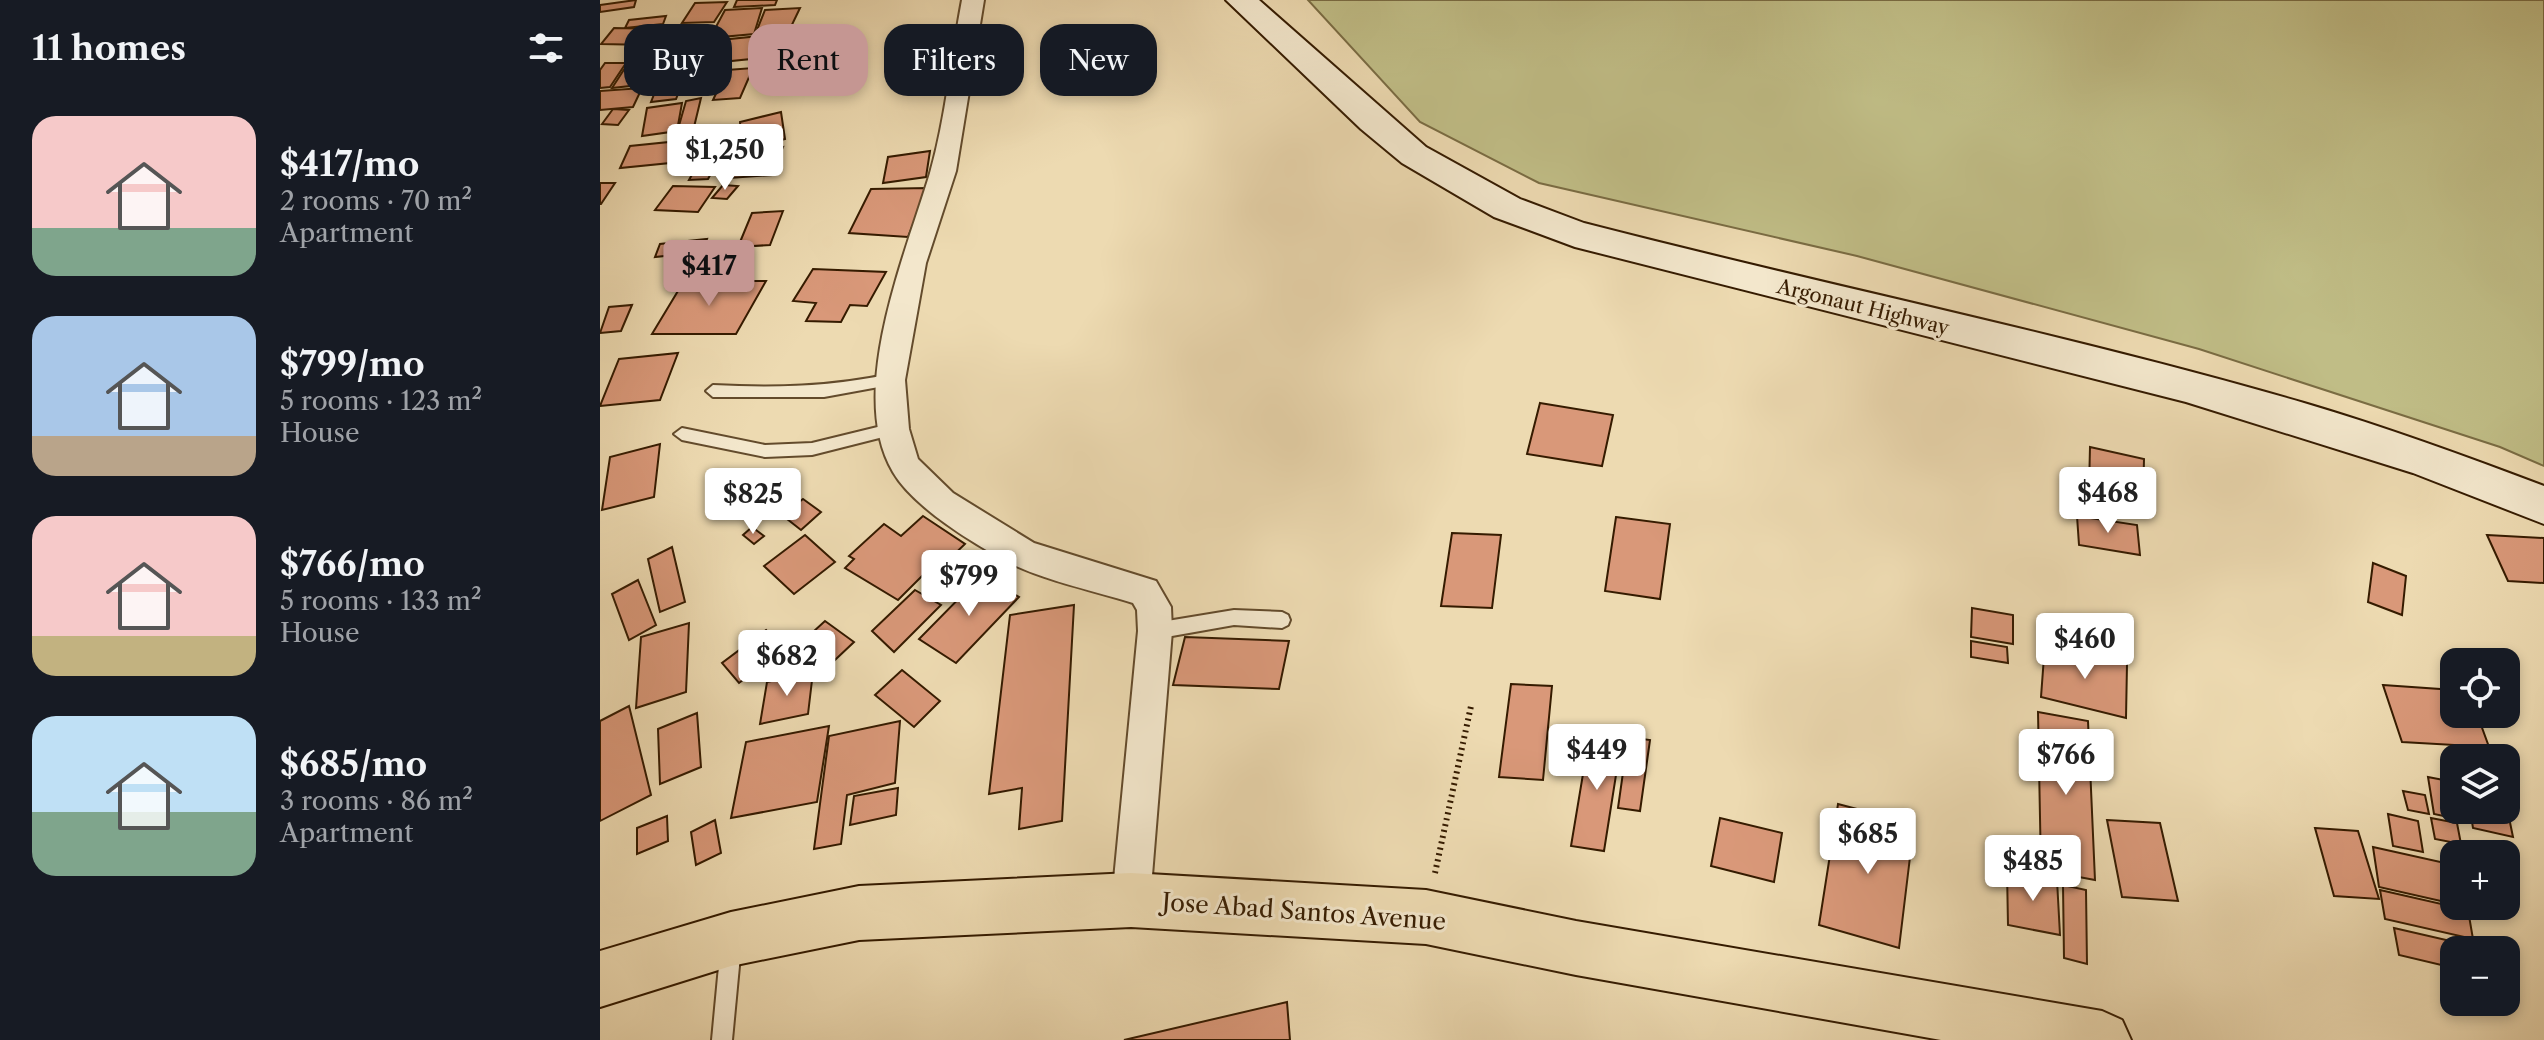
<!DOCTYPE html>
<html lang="en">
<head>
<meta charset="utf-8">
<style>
	:root { --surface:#171b24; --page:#20242c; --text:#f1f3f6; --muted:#9ea1a6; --accent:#c59692 }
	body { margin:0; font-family:"Libre Caslon Text",serif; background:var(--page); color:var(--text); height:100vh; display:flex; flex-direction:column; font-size:30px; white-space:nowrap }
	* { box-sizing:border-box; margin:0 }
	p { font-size:26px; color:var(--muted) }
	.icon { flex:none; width:44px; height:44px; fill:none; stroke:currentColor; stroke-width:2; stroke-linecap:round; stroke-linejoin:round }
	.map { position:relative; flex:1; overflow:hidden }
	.panel { display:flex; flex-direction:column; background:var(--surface); width:600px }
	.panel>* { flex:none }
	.guide { position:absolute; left:24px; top:24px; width:760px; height:72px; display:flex; gap:16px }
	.tools { position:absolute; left:1840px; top:648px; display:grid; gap:16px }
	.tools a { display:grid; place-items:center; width:80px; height:80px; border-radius:16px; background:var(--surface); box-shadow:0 4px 12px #0003; font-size:40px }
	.price { position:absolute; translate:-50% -68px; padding:0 18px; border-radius:8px; background:#fff; color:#222; font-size:26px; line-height:52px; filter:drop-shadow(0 2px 4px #0008) }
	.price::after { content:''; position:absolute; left:50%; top:48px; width:24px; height:18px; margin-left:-12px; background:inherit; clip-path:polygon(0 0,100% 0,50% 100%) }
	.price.selected { background:var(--accent); color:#111 }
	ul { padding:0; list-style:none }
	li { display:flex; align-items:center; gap:24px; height:200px; padding:0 32px }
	li span { display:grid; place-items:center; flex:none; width:224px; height:160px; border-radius:24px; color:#555 }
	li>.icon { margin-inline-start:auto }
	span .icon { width:96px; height:96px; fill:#fffc; stroke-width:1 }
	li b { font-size:34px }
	h2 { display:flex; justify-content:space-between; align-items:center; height:96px; padding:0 32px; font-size:34px }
	.pill { padding:0 28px; border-radius:24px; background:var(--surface); box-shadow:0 4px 12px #0003; font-size:28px; line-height:72px }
	.pill.selected { background:var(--accent); color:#111 }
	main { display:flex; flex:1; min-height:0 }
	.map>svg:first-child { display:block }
	.green { fill:#c0bd86; stroke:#7a6c43; stroke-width:2 }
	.building { fill:#d99879; stroke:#351b00; stroke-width:2 }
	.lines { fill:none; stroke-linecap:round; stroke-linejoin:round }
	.lane-casing { stroke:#634b2c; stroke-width:4 }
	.street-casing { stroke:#634b2c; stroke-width:4 }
	.secondary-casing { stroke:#351b00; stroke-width:4 }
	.highway-casing { stroke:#351b00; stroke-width:4 }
	.path { stroke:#351b00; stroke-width:6; stroke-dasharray:2 4; stroke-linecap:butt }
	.lane { fill:#f3e7cc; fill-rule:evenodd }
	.street { fill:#f3e7cc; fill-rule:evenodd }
	.secondary { fill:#f3e7cc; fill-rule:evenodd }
	.highway { fill:#eddab1; fill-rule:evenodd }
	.labels { text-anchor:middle; stroke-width:6; stroke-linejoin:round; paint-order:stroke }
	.street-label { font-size:20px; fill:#351b00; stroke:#f3e7cc }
	.near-street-label { font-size:24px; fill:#351b00; stroke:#f3e7cc }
</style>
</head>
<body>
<main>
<section class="panel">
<h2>11 homes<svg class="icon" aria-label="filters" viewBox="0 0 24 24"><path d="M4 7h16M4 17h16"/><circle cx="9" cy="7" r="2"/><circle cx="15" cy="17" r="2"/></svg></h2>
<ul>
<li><span style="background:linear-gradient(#f6c9c9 70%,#7fa58c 0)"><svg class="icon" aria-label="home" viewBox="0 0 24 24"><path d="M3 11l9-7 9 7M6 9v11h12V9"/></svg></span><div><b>$417/mo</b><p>2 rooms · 70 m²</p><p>Apartment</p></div></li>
<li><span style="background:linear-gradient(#a9c7e8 75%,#b9a48a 0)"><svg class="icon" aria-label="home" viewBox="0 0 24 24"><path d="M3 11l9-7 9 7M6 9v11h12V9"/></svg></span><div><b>$799/mo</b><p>5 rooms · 123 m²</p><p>House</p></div></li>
<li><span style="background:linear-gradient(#f6c9c9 75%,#c2b280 0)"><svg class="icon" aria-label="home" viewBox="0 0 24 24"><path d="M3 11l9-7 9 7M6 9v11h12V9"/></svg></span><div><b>$766/mo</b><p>5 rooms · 133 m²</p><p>House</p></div></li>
<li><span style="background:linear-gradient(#bfe0f5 60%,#7fa58c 0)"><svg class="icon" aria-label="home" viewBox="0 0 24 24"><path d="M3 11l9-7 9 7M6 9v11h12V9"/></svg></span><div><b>$685/mo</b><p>3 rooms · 86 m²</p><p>Apartment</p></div></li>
</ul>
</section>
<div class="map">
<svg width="1944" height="1040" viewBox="0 0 1944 1040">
	<rect width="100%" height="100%" fill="#eddab1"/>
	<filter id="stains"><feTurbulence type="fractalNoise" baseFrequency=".0025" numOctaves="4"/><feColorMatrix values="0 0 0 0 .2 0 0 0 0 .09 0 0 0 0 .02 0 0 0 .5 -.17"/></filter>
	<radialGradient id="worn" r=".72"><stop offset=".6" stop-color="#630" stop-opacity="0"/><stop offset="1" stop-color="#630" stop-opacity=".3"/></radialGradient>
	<polygon class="green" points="708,0 1944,0 1944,466 1900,447 1599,349 1257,256 939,183 820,122"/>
	<g class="building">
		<polygon points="36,0 34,7 0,12 0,5"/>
		<polygon points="137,0 177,0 175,5 134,7"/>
		<polygon points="127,2 114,22 82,23 95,3"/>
		<polygon points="162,8 154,34 110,38 125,10"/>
		<polygon points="200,8 188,33 155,35 165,10"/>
		<polygon points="66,16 63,24 25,28 29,20"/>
		<polygon points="14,28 61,29 49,45 1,44"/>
		<polygon points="160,36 151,59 111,63 120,40"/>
		<polygon points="85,38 71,63 40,65 55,40"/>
		<polygon points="105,44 99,59 80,61 86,46"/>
		<polygon points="5,63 26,63 10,87 0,88 0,70"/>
		<polygon points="38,63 30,86 12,88 27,65"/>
		<polygon points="153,68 140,98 113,100 127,70"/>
		<polygon points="82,84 76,99 51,102 57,87"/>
		<polygon points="42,88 33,107 0,110 0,91"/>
		<polygon points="101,98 94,127 78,129 86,101"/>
		<polygon points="82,103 77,131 42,136 47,108"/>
		<polygon points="13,109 29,110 18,125 2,124"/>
		<polygon points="181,112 185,139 142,150 140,122"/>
		<polygon points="89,140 80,162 20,168 30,146"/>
		<polygon points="183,147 172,175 130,178 141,154"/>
		<polygon points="330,151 326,177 283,183 288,157"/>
		<polygon points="102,157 120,157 108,179 89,180"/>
		<polygon points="0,183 15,183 1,204 0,204"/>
		<polygon points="123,185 138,186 127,199 112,198"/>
		<polygon points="73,186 115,187 98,212 55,210"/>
		<polygon points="328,188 308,237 249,233 271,189"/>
		<polygon points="183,211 170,245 138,247 152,213"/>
		<polygon points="107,239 102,252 55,257 60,244"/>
		<polygon points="114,251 152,251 138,276 99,276"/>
		<polygon points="213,269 286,272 267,306 250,305 241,322 206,321 216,303 193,301"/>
		<polygon points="84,281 166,281 136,334 52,334"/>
		<polygon points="32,305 21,331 0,333 9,307"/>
		<polygon points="78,353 60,400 0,406 19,359"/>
		<polygon points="940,403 1013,415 1002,466 927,454"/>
		<polygon points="60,444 54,497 2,510 10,457"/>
		<polygon points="1490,447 1544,459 1543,502 1489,489"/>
		<polygon points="203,499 221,512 201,530 182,515"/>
		<polygon points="323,516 365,544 338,570 332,566 298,600 245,568 254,559 249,556 284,524 301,536"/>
		<polygon points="1477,516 1537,525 1540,555 1479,545"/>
		<polygon points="1016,517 1070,524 1060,599 1005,591"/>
		<polygon points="152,527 164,536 154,544 143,535"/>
		<polygon points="852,533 901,535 892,608 841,606"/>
		<polygon points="205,535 235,562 194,594 164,566"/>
		<polygon points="1887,535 1944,538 1944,583 1908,581"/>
		<polygon points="72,547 85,602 60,612 48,559"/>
		<polygon points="1773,563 1806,576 1802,615 1768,602"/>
		<polygon points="383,574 419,597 356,663 319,639"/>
		<polygon points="38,580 56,625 29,640 12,594"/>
		<polygon points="315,590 341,605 294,652 272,631"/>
		<polygon points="474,605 462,821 419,829 422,788 389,794 410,615"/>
		<polygon points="1372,608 1413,615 1413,644 1371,637"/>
		<polygon points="225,621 254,642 218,676 189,654"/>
		<polygon points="89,623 86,692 36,708 41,637"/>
		<polygon points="166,630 183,650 139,683 122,663"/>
		<polygon points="585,637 689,641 679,689 573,685"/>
		<polygon points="1371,641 1407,647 1408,663 1371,657"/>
		<polygon points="1445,643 1527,664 1526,718 1441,697"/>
		<polygon points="302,670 340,701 314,727 275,695"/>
		<polygon points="213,672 208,714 160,724 167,682"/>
		<polygon points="911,684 952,686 943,780 899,777"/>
		<polygon points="1783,685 1854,690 1854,714 1877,714 1889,747 1802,742"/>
		<polygon points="29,706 51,795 0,821 0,721"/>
		<polygon points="1438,712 1488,721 1495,880 1441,870"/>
		<polygon points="97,713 101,767 60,784 58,729"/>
		<polygon points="300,721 295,783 247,795 241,844 214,849 229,736"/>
		<polygon points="229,726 217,802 131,818 146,742"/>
		<polygon points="990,732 1022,737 1004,851 971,846"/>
		<polygon points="1028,737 1050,740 1040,811 1018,808"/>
		<polygon points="1828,777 1854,782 1854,810 1865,810 1867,821 1834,814"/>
		<polygon points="298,788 296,815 250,825 254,796"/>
		<polygon points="1803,791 1825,795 1829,814 1808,810"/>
		<polygon points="1906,803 1913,837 1873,828 1870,810 1906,810"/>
		<polygon points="1238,804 1314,824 1299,948 1219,925"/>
		<polygon points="1788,814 1818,821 1823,852 1793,846"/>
		<polygon points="67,816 68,841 37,854 37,828"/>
		<polygon points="1120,818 1182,833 1174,882 1111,866"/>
		<polygon points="1831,818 1857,823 1861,844 1835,839"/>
		<polygon points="115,820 121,853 96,865 91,832"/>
		<polygon points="1507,820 1560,823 1578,901 1522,897"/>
		<polygon points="1715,828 1758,831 1779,899 1734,896"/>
		<polygon points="1773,847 1854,865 1854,904 1779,887"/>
		<polygon points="1407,871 1457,880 1460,935 1408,925"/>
		<polygon points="1463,885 1486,890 1487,964 1464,958"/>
		<polygon points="1780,890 1868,910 1873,939 1785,919"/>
		<polygon points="1794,928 1881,948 1881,950 1854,950 1854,968 1799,955"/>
		<polygon points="687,1002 690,1040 524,1040"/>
	</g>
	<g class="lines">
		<defs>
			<g id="lane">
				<path d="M290 374 297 380 295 384 224 397H113L106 391 113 385C173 388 231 387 290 374Z"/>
				<polygon points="294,423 302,429 299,433 212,455 165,457 82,440 74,434 82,428 165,445 212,443"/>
				<polygon points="634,610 682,612 688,615 690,620 688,625 682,628 634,625 555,639 549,636 546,631 549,626 555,623"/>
				<polygon points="131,935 138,938 141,945 132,1040 112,1040 121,945 124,938"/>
			</g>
			<path id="street" d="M362 0H384L356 171 326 263 305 380 309 429 318 459 353 493 434 543 556 581 571 607 572 631 550 900 545 914 531 919 517 914 512 900 538 631 537 610 533 603C495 591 447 581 412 564 375 545 313 507 293 472 246 393 306 253 330 173 346 117 351 57 362 0Z"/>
			<path id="secondary" d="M626 0H659L826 147 920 199 984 223C1223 285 1467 334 1704 403 1786 427 1865 456 1944 486V524L1813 473 1586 402 975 247 894 217 802 163 761 129Z"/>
			<polygon id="highway" points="531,873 826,890 976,921 1502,1011 1522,1020 1531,1040 1341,1040 976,975 826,944 531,927 259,940 131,966 0,1007 0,951 131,912 259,886"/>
		</defs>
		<use href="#lane" class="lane-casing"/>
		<use href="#street" class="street-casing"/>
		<use href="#secondary" class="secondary-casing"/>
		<use href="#highway" class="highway-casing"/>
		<polyline class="path" points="835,873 871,706"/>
		<use href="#lane" class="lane"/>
		<use href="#street" class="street"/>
		<use href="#secondary" class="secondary"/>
		<use href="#highway" class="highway"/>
	</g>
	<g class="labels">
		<g class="street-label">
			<text transform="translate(1263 307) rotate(14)" y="7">Argonaut Highway</text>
		</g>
		<g class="near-street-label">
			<text transform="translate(704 912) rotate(4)" y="8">Jose Abad Santos Avenue</text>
		</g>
	</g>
	<rect width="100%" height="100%" filter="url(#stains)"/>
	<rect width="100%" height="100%" fill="url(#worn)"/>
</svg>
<div class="tools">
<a><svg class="icon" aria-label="locate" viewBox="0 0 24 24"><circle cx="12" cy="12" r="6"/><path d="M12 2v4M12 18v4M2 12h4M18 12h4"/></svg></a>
<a><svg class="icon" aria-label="layers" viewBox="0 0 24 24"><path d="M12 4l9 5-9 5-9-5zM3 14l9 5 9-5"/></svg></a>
<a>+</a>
<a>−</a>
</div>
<b class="price" style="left:125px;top:192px">$1,250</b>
<b class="price selected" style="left:109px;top:308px">$417</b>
<b class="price" style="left:1508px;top:535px">$468</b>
<b class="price" style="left:153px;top:536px">$825</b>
<b class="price" style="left:369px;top:618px">$799</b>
<b class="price" style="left:1485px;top:681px">$460</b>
<b class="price" style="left:187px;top:698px">$682</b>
<b class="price" style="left:997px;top:792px">$449</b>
<b class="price" style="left:1466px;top:797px">$766</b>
<b class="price" style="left:1268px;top:876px">$685</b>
<b class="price" style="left:1433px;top:903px">$485</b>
<div class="guide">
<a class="pill">Buy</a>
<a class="pill selected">Rent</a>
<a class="pill">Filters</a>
<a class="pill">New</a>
</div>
</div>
</main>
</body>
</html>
